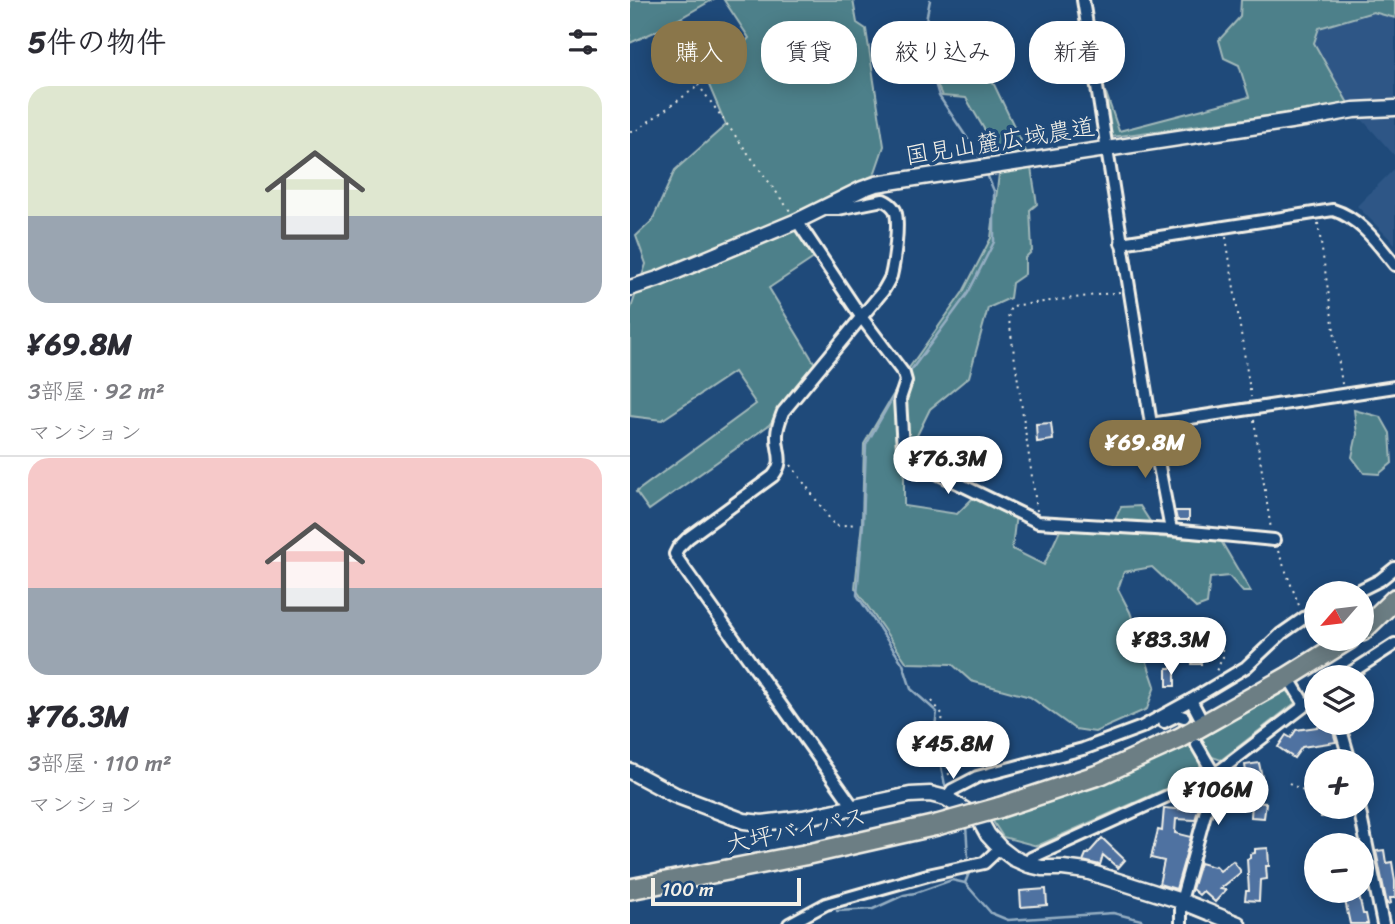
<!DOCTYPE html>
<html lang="ja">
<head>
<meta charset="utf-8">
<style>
	:root { --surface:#fff; --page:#f2f2f3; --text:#2b2b33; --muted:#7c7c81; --line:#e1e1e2; --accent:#8a764a }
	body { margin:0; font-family:Sriracha,"Klee One",sans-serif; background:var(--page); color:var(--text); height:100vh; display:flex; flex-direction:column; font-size:26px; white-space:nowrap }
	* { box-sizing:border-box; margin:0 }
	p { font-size:23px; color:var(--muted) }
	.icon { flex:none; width:38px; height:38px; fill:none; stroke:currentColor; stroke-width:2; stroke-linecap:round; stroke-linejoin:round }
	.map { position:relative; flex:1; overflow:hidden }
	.drawer { display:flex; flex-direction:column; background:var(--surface); width:630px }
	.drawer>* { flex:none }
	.top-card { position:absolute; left:21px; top:21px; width:639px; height:63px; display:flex; gap:14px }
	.needle { width:46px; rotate:242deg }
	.controls { position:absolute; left:674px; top:581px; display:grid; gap:14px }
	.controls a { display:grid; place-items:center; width:70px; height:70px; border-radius:50%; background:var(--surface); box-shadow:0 4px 18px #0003; font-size:35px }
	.scale { position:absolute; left:21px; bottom:18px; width:150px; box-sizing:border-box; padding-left:7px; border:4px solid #f4f1e8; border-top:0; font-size:19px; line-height:24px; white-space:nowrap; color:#f4f1e8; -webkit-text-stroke:5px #1f4a7a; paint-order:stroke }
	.price { position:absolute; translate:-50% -60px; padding:0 16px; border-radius:24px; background:#fff; color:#222; font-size:23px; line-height:46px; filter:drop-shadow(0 2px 4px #0008) }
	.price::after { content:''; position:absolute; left:50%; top:42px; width:21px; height:16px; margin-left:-10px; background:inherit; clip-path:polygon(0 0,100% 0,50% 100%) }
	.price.selected { background:var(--accent); color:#fff }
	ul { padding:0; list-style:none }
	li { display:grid; align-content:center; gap:14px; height:371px; padding:0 28px }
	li+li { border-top:2px solid var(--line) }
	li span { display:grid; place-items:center; height:217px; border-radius:21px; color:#555 }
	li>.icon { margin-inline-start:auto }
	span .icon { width:126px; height:126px; fill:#fffc; stroke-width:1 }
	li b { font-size:30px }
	h2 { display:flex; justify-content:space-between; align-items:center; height:84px; padding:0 28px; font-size:30px }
	.chip { padding:0 24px; border-radius:28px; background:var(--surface); box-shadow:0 4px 18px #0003; font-size:24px; line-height:63px }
	.chip.selected { background:var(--accent); color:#fff }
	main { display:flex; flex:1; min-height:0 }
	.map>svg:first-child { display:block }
	.built { fill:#2d5686 }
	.green { fill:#4e808a; stroke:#a1b8b9; stroke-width:2 }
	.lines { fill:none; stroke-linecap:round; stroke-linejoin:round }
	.stream { stroke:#95aec2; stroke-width:2.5 }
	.building { fill:#4f72a1; stroke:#f4f1e8; stroke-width:2 }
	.minor-casing { stroke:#f4f1e8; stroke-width:16 }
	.tertiary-casing { stroke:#f4f1e8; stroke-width:19 }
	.trunk-casing { stroke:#f4f1e8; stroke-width:24 }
	.path { stroke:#f4f1e8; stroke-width:2; stroke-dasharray:2 5; stroke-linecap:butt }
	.minor { stroke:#1f4a7a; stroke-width:10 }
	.tertiary { stroke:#1f4a7a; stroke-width:14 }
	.trunk { stroke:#6c7e84; stroke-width:19 }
	.trunk-bridge-casing { stroke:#f4f1e8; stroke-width:24; stroke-linecap:butt }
	.trunk-bridge { stroke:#6c7e84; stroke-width:19 }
	.labels { text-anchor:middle; stroke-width:7; stroke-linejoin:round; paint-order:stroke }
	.street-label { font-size:24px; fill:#f4f1e8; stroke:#1f4a7a }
</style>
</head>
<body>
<main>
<section class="drawer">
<h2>5件の物件<svg class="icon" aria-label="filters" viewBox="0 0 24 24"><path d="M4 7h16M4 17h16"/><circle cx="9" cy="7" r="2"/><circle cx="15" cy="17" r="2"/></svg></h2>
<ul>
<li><span style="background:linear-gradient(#dfe7d0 60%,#9aa5b1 0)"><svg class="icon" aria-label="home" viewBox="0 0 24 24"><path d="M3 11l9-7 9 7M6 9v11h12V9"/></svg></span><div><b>¥69.8M</b><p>3部屋 · 92 m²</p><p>マンション</p></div></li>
<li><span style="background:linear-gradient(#f6c9c9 60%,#9aa5b1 0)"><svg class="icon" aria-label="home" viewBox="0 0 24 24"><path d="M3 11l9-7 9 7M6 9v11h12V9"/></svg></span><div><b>¥76.3M</b><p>3部屋 · 110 m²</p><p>マンション</p></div></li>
</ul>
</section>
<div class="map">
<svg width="765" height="924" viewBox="0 0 765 924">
	<rect width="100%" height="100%" fill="#1f4a7a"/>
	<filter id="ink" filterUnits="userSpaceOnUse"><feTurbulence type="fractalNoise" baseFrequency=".0143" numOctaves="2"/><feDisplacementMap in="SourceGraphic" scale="14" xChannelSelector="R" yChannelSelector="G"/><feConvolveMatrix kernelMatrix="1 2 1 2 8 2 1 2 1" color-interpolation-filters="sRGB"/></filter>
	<g filter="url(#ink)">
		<g class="built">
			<polygon points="743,12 765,18 765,156 719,105 684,43 689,28"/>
			<polygon points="765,168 765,244 727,206"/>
		</g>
		<g class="green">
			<polygon points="0,0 82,0 31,29 0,43"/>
			<polygon points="94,0 223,0 227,23 236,29 254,146 244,175 168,213 190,254 139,288 185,364 139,425 19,510 6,492 126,404 104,372 32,420 0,416 0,311 16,264 6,236 22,221 45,170 96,125 78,83 119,38"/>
			<polygon points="611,0 765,0 765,18 743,12 689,28 684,43 719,105 482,137 476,93 489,131 619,97 609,65 594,58 589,40 610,17"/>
			<polygon points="300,21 319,77 359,74 395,149 401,168 407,204 400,210 402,251 395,258 395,274 382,283 380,298 358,308 339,377 300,409 274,462 274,506 327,514 343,498 386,514 382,549 414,565 431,528 479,531 491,507 510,506 530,537 591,541 621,592 613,592 599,576 580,578 577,604 566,608 522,567 494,572 488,589 500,612 525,686 517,709 465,732 445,729 400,697 341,681 322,664 277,663 225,588 232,522 234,444 279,368 333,292 361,238 371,158 336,98 312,96 290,45 291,22"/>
			<polygon points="724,410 751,417 760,433 762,463 749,474 734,473 722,457 727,434"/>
			<polygon points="656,690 665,703 591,760 574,754 567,775 407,846 373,837 362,820 472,781 577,735"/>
		</g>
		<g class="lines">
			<g class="stream">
				<polyline points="300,0 292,41 309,96 353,162"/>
				<polyline points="279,373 338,293 364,242 364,191 356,172"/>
				<polyline points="270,385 236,445 233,524 227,595 273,664 281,689 307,712 304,734 315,785"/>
				<polyline points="336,825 338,857"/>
				<polyline points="335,883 339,873"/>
				<polyline points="207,911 243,909 274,895 285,893 322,880 335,883 361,913 378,920 483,913 511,920 515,924"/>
			</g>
		</g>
		<g class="building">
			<polygon points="421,423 423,440 407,442 406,424"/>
			<polygon points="545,511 559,511 559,520 547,520"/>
			<polygon points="545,640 559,640 559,651 570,650 571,664 562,664 562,661 546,661"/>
			<rect x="537" y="668" width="8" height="18"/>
			<polygon points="701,725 706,742 672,747 664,758 648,747 656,735 661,738 666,730"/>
			<polygon points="629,763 633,782 607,787 606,779 609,779 608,773 616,772 615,765"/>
			<polygon points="568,792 576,793 571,800 565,820 546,819 545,833 561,837 546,889 529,884 534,861 521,858 528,830 532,831 534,808 558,810 559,796"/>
			<polygon points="622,802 636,803 634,818 621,817"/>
			<polygon points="714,809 714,816 691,817 691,810"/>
			<polygon points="472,838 495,860 488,868 473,855 470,865 453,861 456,854 458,854"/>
			<polygon points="638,848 639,866 636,866 637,879 630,880 629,901 615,900 616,891 619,891 617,859 620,858 620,854 625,853 625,849"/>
			<polygon points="754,850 756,863 762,862 765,881 765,898 760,898 761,903 757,904 746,851"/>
			<polygon points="603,861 610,870 610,873 590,889 596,890 585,902 573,891 569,895 562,889 570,863 584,867 585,866 590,871"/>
			<polygon points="416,889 417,905 391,907 390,891"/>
			<polygon points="713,891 728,891 733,914 736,914 738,924 720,924"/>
		</g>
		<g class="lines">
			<defs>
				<g id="minor">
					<polyline points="453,0 521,424 765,387"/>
					<path d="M193 209H208L253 200C258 202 262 205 265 210 270 221 264 264 261 276 259 281 256 286 253 291L153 412C150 420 147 427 147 435 146 452 156 460 143 476L58 538 48 548 45 554 49 561 224 808"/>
					<polyline points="167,221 232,318 274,374 276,381 270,399 273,449 275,455 282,461 408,522 541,530 644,540"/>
					<path d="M491 243 703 210C730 218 748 244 765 265"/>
					<polyline points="521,424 541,530"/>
					<polyline points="724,593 750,580 765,568"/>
					<polyline points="658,677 675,705"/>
					<polyline points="714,677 765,644"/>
					<polyline points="561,700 574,725"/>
					<polyline points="534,722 548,715 554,717"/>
					<polyline points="709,723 720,761"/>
					<polyline points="316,798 322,790 347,777 453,749 512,727 561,700 616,667 651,634 674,618 686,612"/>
					<polyline points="729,807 753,924"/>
					<polyline points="399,865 401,858 584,775 686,697"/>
					<polyline points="159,924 196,904 298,875 354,863 370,848"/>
					<polyline points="551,924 551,901 578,803 586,793 588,781 567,745"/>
				</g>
				<g id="tertiary">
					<polyline points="0,288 28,279 167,221 232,189 246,184 680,118 724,110 765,108"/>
					<polyline points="0,771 45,795 114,821 132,823 173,818 280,795 300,794 316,798 349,819 358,835 370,848 383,858 399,865 412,868 433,868 456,871 551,901 608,924"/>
				</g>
				<g id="trunk">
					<polyline points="732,631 765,599"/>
					<polyline points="368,808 471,774 550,738 658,677 719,639"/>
					<polyline points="0,889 174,855 307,825"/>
				</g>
			</defs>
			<use href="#minor" class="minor-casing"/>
			<use href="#tertiary" class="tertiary-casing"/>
			<use href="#trunk" class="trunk-casing"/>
			<g class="path">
				<polyline points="35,39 160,211"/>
				<polyline points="0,131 7,130 68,86"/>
				<polyline points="688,223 712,384"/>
				<polyline points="596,237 621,397"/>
				<polyline points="624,420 641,529"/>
				<polyline points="161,465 205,526 227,524"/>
				<polyline points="407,511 378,313 382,306 490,292"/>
				<polyline points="648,551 670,608"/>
				<polyline points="518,627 526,632 536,622 548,619 582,634 592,649 593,657 585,673"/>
				<polyline points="302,701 313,715 310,735 320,779"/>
				<polyline points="659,783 686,798"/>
			</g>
			<use href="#minor" class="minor"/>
			<use href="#tertiary" class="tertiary"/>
			<use href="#trunk" class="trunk"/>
			<defs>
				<polyline id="trunk-bridge" points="307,825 368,808"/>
			</defs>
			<use href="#trunk-bridge" class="trunk-bridge-casing"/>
			<use href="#trunk-bridge" class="trunk-bridge"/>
		</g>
	</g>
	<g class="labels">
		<g class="street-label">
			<text transform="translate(370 141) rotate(-9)" y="8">国見山麓広域農道</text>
			<text transform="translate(166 830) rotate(-12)" y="8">大坪バイパス</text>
		</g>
	</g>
</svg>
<div class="controls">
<a><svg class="needle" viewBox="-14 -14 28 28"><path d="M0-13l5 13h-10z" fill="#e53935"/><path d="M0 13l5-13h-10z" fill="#7c7c81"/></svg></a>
<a><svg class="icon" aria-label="layers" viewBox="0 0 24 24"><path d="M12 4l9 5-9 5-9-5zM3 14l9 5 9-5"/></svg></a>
<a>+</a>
<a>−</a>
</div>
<div class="scale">100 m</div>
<b class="price selected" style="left:515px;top:480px">¥69.8M</b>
<b class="price" style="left:318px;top:496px">¥76.3M</b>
<b class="price" style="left:541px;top:677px">¥83.3M</b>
<b class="price" style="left:323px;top:781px">¥45.8M</b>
<b class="price" style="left:588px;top:827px">¥106M</b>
<div class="top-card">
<a class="chip selected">購入</a>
<a class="chip">賃貸</a>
<a class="chip">絞り込み</a>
<a class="chip">新着</a>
</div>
</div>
</main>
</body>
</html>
